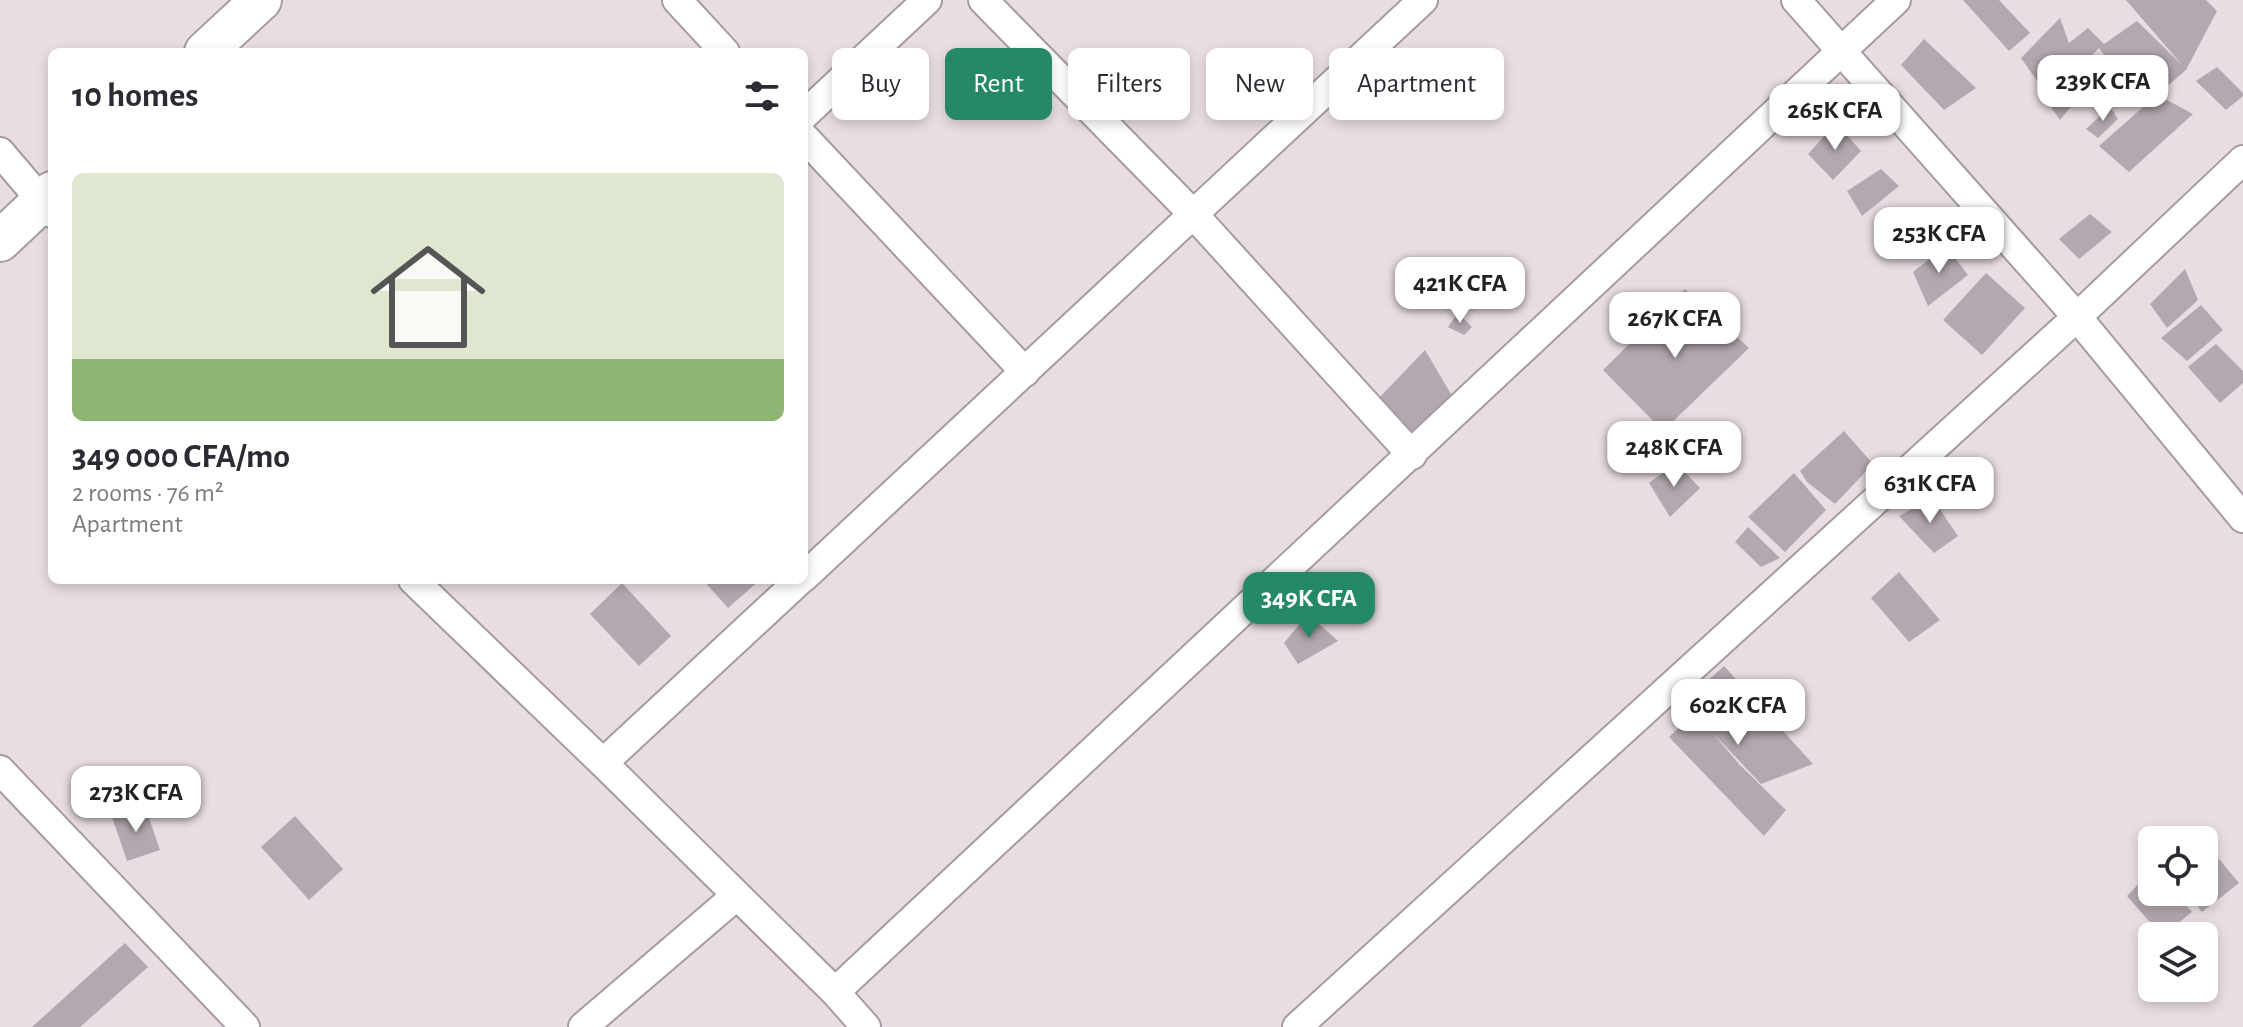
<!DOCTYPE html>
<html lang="en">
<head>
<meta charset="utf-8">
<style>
	:root { --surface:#fff; --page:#f2f2f3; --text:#2b2b33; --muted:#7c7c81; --accent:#248964 }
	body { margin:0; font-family:"Alegreya Sans",sans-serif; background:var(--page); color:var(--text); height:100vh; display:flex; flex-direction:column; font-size:30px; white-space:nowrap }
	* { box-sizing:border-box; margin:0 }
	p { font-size:26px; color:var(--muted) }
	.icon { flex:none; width:44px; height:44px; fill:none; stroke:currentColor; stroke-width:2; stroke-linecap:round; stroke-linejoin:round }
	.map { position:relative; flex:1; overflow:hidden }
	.side { position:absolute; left:48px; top:48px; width:760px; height:536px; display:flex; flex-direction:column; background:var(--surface); border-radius:12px; box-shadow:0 4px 12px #0003 }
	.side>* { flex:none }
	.guide { position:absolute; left:832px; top:48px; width:760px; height:72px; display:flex; gap:16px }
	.fabs { position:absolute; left:2138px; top:826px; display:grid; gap:16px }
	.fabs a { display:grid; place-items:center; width:80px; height:80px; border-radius:12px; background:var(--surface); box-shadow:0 4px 12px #0003; font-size:40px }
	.price { position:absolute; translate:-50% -68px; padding:0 18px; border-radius:16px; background:#fff; color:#222; font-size:26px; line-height:52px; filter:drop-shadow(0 2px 4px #0008) }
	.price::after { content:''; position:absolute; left:50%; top:48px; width:24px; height:18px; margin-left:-12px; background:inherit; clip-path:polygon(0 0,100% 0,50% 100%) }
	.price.selected { background:var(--accent); color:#fff }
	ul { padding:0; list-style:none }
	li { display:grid; align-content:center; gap:16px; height:424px; padding:0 24px }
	li span { display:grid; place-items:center; height:248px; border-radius:12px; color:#555 }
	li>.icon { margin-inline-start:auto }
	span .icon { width:144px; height:144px; fill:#fffc; stroke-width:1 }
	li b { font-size:34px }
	h2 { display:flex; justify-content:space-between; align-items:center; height:96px; padding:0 24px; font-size:34px }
	.pill { padding:0 28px; border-radius:12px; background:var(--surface); box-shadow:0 4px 12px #0003; font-size:28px; line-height:72px }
	.pill.selected { background:var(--accent); color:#fff }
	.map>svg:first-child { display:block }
	.building { fill:#b3a8af }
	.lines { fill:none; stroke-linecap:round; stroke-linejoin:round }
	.street-casing { stroke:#a69ba2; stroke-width:32 }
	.secondary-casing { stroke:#a69ba2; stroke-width:44 }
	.street { stroke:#fff; stroke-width:28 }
	.secondary { stroke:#fff; stroke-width:40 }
</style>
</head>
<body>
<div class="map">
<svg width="2243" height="1027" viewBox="0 0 2243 1027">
	<rect width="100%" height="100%" fill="#e8dde3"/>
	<g class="building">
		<polygon points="1963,0 1999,0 2030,33 2009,51"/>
		<polygon points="2126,0 2206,0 2217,11 2186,70 2142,108 2167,100 2193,114 2129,172 2099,146 2142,108 2099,48 2072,76 2087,87 2060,120 2048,103 2064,85 2050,99 2021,58 2060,18 2069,43 2088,28 2104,44 2137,21 2182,65"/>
		<polygon points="1924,39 1976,88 1944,110 1901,65"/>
		<polygon points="2217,67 2243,93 2243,96 2226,110 2196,81"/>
		<polygon points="2110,107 2118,119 2098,138 2086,129"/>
		<polygon points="1836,123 1861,151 1833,180 1808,154"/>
		<polygon points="1881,169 1899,186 1862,216 1847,191"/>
		<polygon points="2090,214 2112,232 2079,259 2059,239"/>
		<polygon points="1946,246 1968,275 1928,306 1913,272"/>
		<polygon points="2185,269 2198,300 2167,328 2150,304"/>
		<polygon points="1986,273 2025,308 1982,355 1943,320"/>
		<polygon points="1685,289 1749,348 1663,431 1603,370"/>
		<polygon points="2201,305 2223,330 2187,361 2161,338"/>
		<polygon points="1458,313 1472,327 1464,335 1448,327"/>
		<polygon points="2216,344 2243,371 2243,383 2220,403 2188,367"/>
		<polygon points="1425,350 1451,394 1424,444 1379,398"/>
		<polygon points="1844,431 1873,464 1835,504 1807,482 1800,471"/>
		<polygon points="1676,463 1700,488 1670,517 1649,483"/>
		<polygon points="1794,473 1826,510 1785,552 1748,517"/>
		<polygon points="1932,498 1958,536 1934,553 1899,516"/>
		<polygon points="1748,527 1780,558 1761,567 1735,542"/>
		<polygon points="1899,572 1940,620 1909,642 1871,598"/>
		<polygon points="703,580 760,580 728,608"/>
		<polygon points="622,583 671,636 639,666 590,614"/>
		<polygon points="1308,614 1338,641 1298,664 1284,643"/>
		<polygon points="1724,666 1813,764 1761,784 1712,732 1739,764 1786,810 1764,836 1669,737 1695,712 1685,701"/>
		<polygon points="145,806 160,850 127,861 112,817"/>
		<polygon points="295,816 343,869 309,900 261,847"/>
		<polygon points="2204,841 2239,883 2202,912 2186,892 2204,892"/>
		<polygon points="2152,870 2152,892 2175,892 2192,912 2162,936 2127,896"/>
		<polygon points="125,943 148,967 80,1027 32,1027"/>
	</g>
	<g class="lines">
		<defs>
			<g id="street">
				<polyline points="677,0 725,52"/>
				<polyline points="983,0 1194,215 1412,455"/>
				<polyline points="1796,0 2077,317 2243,518"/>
				<polyline points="804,115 927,0"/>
				<polyline points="804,137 1025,372"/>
				<polyline points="0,152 52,213"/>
				<polyline points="804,577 1423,0"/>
				<polyline points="413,580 603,763 835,992 866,1027"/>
				<polyline points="603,763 800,580"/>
				<polyline points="0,770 245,1027"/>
				<polyline points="835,992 1896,0"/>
				<polyline points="583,1027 736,896"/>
				<polyline points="1297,1027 2077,317 2243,160"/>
			</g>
			<g id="secondary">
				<polyline points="205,52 261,0"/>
				<polyline points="0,241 52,192"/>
			</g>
		</defs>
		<use href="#street" class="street-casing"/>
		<use href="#secondary" class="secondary-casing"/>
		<use href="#street" class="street"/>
		<use href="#secondary" class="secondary"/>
	</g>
</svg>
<div class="fabs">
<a><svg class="icon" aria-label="locate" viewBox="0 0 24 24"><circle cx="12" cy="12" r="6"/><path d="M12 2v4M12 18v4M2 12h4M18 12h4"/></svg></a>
<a><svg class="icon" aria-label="layers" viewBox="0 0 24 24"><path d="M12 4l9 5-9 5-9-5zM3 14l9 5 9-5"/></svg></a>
</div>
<b class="price" style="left:2103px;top:123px">239K CFA</b>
<b class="price" style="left:1835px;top:152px">265K CFA</b>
<b class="price" style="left:1939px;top:275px">253K CFA</b>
<b class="price" style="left:1460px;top:325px">421K CFA</b>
<b class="price" style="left:1675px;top:360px">267K CFA</b>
<b class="price" style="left:1674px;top:489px">248K CFA</b>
<b class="price" style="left:1930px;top:525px">631K CFA</b>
<b class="price selected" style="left:1309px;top:640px">349K CFA</b>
<b class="price" style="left:1738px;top:747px">602K CFA</b>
<b class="price" style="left:136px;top:834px">273K CFA</b>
<div class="guide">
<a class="pill">Buy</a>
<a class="pill selected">Rent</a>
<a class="pill">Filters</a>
<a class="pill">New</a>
<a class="pill">Apartment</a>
</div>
<section class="side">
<h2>10 homes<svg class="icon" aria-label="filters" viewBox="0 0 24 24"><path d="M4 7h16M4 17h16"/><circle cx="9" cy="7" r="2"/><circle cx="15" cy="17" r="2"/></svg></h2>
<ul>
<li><span style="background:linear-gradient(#dfe7d0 75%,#8fb573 0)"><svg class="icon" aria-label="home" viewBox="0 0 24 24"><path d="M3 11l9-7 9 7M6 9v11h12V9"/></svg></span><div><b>349 000 CFA/mo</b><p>2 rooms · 76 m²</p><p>Apartment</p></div></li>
</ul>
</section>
</div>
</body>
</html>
